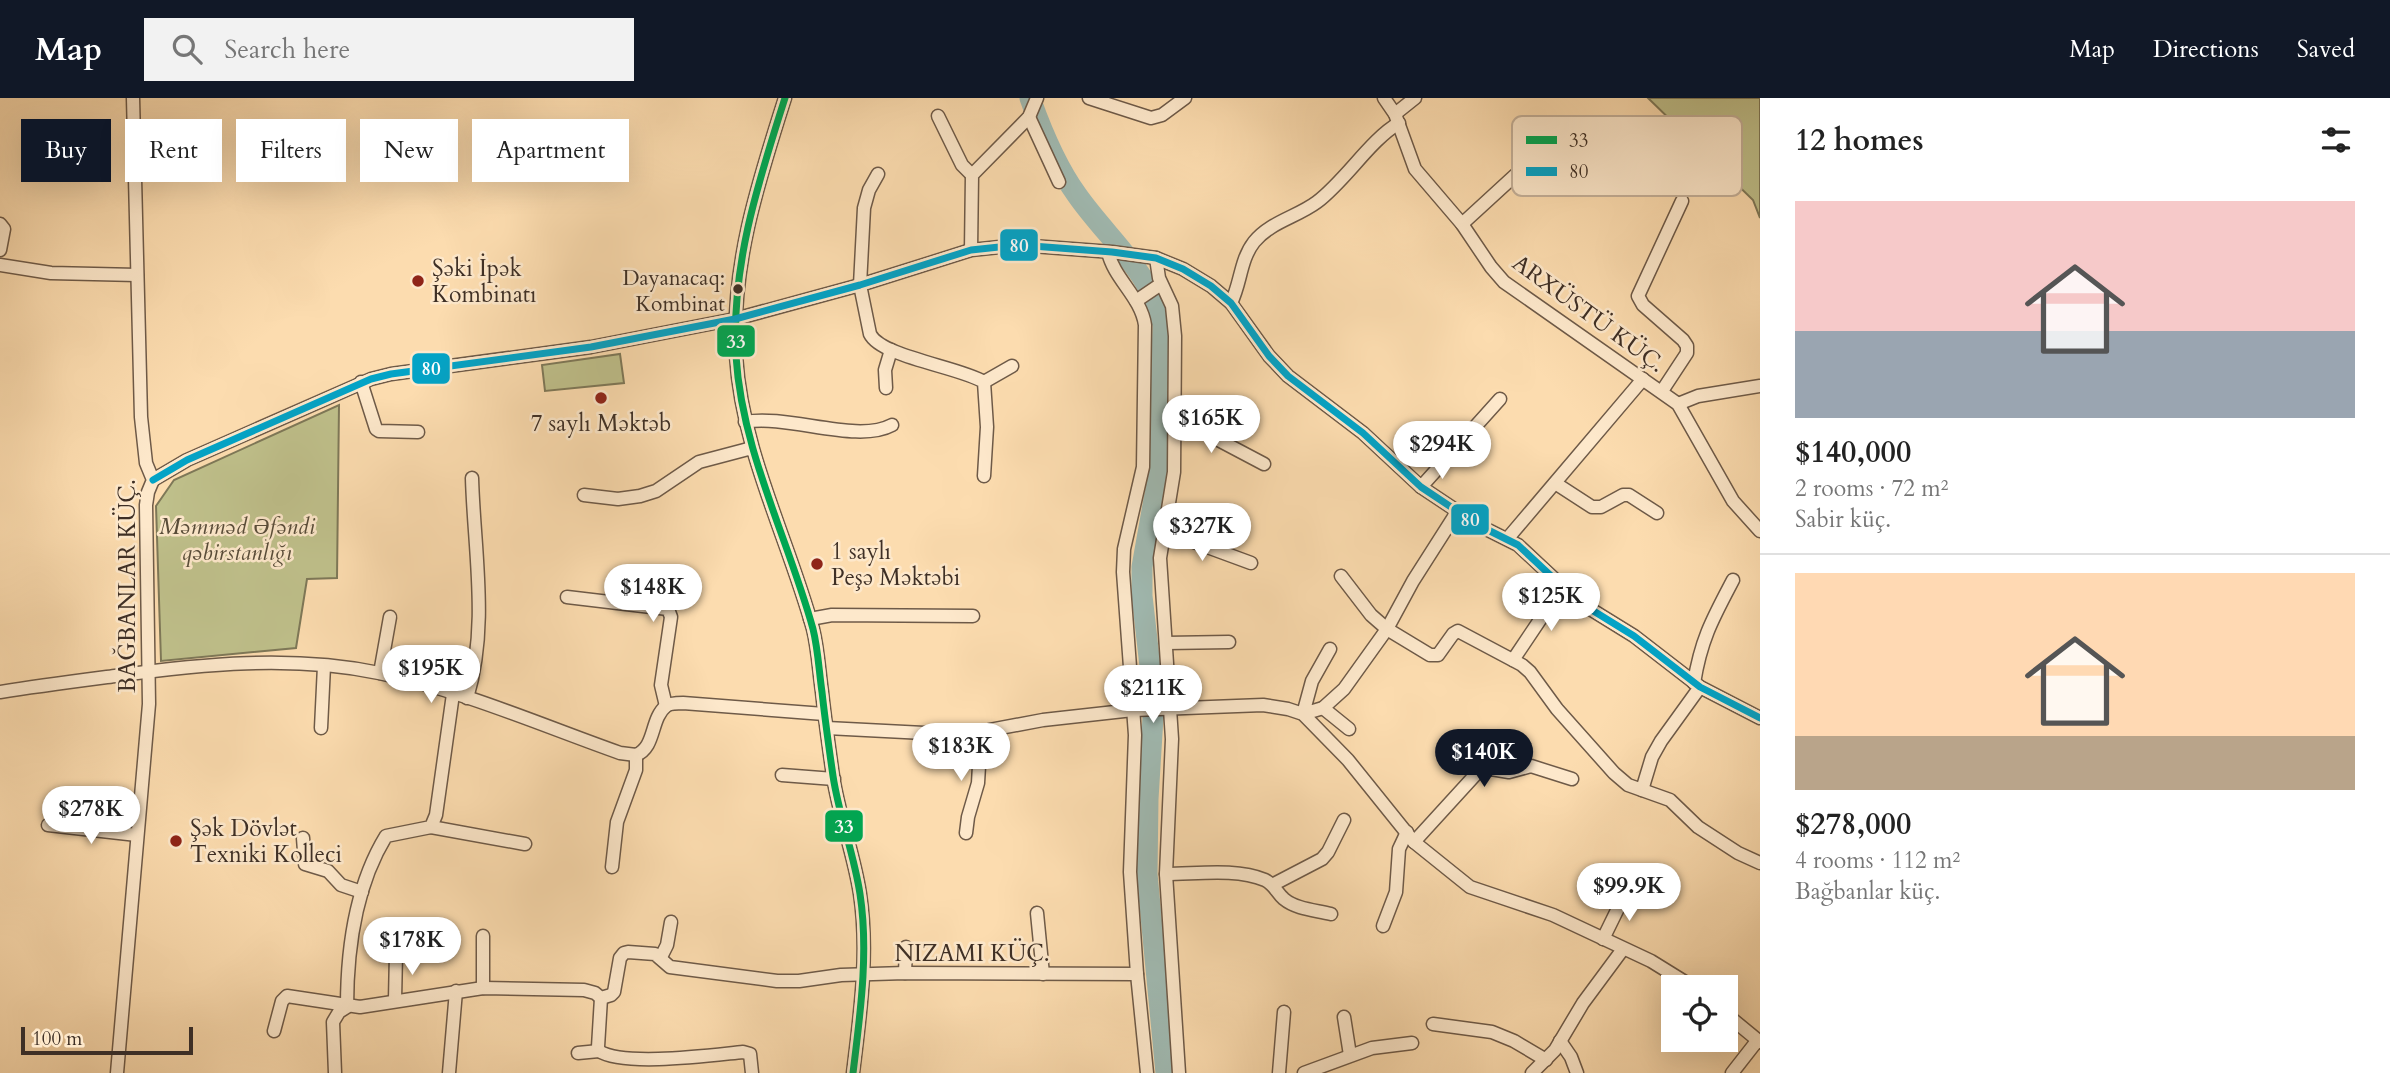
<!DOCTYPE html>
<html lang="en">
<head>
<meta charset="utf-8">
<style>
	:root { --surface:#fff; --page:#f2f2f2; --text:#222; --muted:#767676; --line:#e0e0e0; --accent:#111827 }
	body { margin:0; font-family:Cardo,serif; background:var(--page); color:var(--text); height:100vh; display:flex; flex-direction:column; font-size:26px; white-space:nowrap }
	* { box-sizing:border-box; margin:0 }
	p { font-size:23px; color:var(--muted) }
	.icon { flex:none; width:38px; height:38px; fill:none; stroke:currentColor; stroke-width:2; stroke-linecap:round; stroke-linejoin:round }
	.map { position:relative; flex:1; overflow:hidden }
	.sheet { display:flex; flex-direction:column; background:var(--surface); width:630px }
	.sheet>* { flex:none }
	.banner { position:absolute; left:21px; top:21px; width:665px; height:63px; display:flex; gap:14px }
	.controls { position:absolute; left:1661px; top:877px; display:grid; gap:14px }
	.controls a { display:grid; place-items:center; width:77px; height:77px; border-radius:0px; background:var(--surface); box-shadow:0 7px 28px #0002; font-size:35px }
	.scale { position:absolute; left:21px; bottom:18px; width:172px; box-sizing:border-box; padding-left:7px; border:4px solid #3e2f25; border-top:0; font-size:19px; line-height:24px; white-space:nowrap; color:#3e2f25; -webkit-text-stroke:5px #fde8cb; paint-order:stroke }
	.price { position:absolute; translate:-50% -60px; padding:0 16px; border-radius:24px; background:#fff; color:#222; font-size:23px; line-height:46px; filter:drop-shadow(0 2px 4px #0008) }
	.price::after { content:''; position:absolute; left:50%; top:42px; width:21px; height:16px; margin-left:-10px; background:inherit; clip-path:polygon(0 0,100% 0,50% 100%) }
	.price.active { background:var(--accent); color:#fff }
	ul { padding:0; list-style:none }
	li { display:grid; align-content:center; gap:14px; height:371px; padding:0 35px }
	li+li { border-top:2px solid var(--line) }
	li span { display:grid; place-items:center; height:217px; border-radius:0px; color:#555 }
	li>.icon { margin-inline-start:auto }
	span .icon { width:126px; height:126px; fill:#fffc; stroke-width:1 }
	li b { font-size:30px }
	h2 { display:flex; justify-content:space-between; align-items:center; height:84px; padding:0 35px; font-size:30px }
	.chip { padding:0 24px; border-radius:0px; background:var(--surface); box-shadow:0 7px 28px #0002; font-size:24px; line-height:63px }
	.chip.active { background:var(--accent); color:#fff }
	header { display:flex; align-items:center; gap:42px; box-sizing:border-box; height:98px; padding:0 35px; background:var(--accent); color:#fff }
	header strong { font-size:33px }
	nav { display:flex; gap:38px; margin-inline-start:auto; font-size:24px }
	.search { width:490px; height:63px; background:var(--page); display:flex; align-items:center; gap:18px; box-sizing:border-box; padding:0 24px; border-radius:0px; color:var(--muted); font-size:26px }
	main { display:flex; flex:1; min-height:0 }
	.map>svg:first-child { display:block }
	.green { fill:#bfc08b; stroke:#7e7858; stroke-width:2 }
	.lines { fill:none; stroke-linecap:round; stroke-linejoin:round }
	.river { stroke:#a0bab2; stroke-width:21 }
	.minor-casing { stroke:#6e5a48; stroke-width:15 }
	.minor { stroke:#fde8cb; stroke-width:12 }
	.bus-1-casing { stroke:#fde8cb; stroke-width:12 }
	.bus-2-casing { stroke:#fde8cb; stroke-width:12 }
	.bus-1 { stroke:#00a651; stroke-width:7 }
	.bus-2 { stroke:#03a3c6; stroke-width:7 }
	.poi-dot { fill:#8f2418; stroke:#fde8cb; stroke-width:2.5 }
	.bus-dot { fill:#3e2f25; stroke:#fde8cb; stroke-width:2.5 }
	.labels { text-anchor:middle; stroke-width:5; stroke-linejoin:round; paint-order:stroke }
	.bus-label { font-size:21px; fill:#3e2f25; stroke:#fde8cb; text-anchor:end }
	.poi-label { font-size:23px; fill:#3e2f25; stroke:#fde8cb; text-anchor:start }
	.street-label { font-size:23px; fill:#3e2f25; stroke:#fde8cb }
	.park-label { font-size:23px; font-style:italic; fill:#584c39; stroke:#fde8cb }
	.key { fill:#fde8cb; stroke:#c4b099; stroke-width:2 }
	.key-label { font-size:19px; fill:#3e2f25 }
	.line-badge { stroke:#fde8cb; stroke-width:2.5 }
	.badge-label { font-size:19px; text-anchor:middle; font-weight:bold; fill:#fff }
</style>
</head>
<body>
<header>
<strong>Map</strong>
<div class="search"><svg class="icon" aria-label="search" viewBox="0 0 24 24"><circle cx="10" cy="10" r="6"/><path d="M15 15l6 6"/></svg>Search here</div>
<nav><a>Map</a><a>Directions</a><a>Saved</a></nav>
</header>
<main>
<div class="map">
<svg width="1760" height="975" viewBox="0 0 1760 975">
	<rect width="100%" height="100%" fill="#fcdcaf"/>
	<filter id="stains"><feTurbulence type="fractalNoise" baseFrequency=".00286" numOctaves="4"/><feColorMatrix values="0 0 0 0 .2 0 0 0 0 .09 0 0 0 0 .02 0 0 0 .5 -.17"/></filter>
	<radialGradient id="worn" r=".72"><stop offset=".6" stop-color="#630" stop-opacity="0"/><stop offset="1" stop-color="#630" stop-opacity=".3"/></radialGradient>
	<g class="green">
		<polygon points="1648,0 1760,0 1760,120 1753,102"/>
		<polygon points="620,256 624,285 545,293 542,267"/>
		<polygon points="339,307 337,480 307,481 296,550 161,563 156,408 174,382"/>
	</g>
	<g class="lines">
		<path class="river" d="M1030 0C1042 34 1056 68 1077 97 1107 140 1151 174 1163 227L1158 379 1142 469V498L1154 603 1148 701 1147 776 1166 975"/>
		<defs>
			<g id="minor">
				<path d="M785 0C758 85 731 167 736 258 742 354 788 440 813 531 818 551 819 573 822 594 825 622 829 650 833 678 839 718 854 756 860 796 869 855 860 917 853 975"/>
				<polyline points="1089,0 1151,20 1162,17 1185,0"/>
				<polyline points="1384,0 1395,16 1415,71 1462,126 1491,169 1504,184 1678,306 1733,403 1760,433"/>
				<polyline points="1395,16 1415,0"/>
				<polyline points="938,18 962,67 972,77"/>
				<polyline points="1029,19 1059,84"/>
				<path d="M878 76 869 92 864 110 860 187 870 236C881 259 960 269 984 284L987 329 984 378"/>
				<polyline points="0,126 4,131 0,152"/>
				<polyline points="1462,126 1523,70 1539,64 1574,62"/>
				<polyline points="971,152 972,77 1029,19 1037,0"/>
				<path d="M1108 154C1114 181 1141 199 1145 227L1143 369 1124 451 1123 474 1135 637 1130 774 1137 876 1147 975"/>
				<polyline points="1156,160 1159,180 1172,208 1175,238 1174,374 1160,460 1172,641 1166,776 1179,975"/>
				<polyline points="0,167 51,175 137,177"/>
				<polyline points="1136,203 1161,186"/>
				<path d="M1231 205C1241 185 1240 162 1254 144 1270 124 1297 119 1317 104 1346 82 1370 42 1399 25"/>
				<polyline points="361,284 376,331 379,333 418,334"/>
				<polyline points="984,284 1012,268"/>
				<polyline points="886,290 885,272 891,252"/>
				<polyline points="1662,293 1687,255 1687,248 1683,242 1643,207 1638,198 1682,103"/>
				<polyline points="1678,306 1698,298 1760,288"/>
				<polyline points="1175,319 1264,366"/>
				<path d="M745 324C788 316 857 346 892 327"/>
				<polyline points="153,382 187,362 371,281 391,276 591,249 735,221 860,187 971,152 1019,147 1112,154 1156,160 1183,171 1211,188 1231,205 1269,258 1288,278 1363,335 1421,389 1478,427 1518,447 1579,504 1634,538 1700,589 1760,620"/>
				<polyline points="1555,385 1592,409 1601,409 1623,397 1629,397 1657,415"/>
				<polyline points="1421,389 1500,301"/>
				<polyline points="584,397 618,401 640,398 656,393 699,364 752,350"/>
				<polyline points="1164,433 1251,465"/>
				<polyline points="1508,440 1643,281"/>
				<polyline points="1341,478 1371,517 1387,531 1430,557 1438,557 1453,536 1458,533 1522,567 1530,574 1557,611 1614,675 1628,687 1670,702 1698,729 1738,755 1760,765"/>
				<polyline points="567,499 668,511 671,519 661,587 666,608"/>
				<polyline points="810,521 832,517 973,518"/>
				<polyline points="1166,545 1229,544"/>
				<polyline points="1330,551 1312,583 1303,616 1323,610 1344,591 1387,531 1413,483 1457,414"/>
				<polyline points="1513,562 1562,489"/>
				<polyline points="380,575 390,519"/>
				<path d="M1694 585C1701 541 1713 520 1733 482"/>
				<path d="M0 594C38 588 77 583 115 578 202 566 292 557 379 575 461 592 541 627 620 655L636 657C656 649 650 621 666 608 670 605 678 605 683 605L824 616"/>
				<path d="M467 600C489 528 474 453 472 380"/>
				<polyline points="1323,610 1349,631"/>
				<polyline points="321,630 324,568"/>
				<polyline points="827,630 963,637 1043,622 1133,612 1263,607 1288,611 1303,616 1348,662 1414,744 1470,789 1553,817 1651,863 1693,889"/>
				<polyline points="782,677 834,681"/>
				<polyline points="1642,692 1652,659 1661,643 1700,589"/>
				<polyline points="48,727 137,737"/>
				<polyline points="431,729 525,746"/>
				<polyline points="966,735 968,719 978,685 981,634"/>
				<polyline points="303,740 305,766 328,773 341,787 362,794"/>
				<polyline points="1414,744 1477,675 1491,671 1509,674 1531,668 1572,681"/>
				<polyline points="612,769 617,724 636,672 636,657"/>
				<path d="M1166 776C1197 776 1236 770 1265 782 1275 787 1276 794 1284 801 1296 811 1315 812 1331 816"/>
				<polyline points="1274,786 1322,761 1328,754 1344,722"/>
				<polyline points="1037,815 1043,876"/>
				<polyline points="1383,828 1396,794 1399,751 1407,734"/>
				<polyline points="483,838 483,890"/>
				<polyline points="1603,841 1626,794"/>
				<polyline points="661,859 667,847 671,824"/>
				<polyline points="905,875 906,849"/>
				<path d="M601 900 598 949 599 953C624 969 712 957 743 954L750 956 752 975"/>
				<polyline points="395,902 396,856"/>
				<polyline points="1726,916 1760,944"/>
				<polyline points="1344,919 1350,957"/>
				<polyline points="1433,926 1492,934 1514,943 1546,962"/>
				<polyline points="274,933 282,903 287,898 360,909 483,890 584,892 595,895 601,900 611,897 614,894 620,860 624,855 628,854 655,856 670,869 777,883 799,883 841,877 905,875 1137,876"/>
				<polyline points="1560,943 1571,959 1577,975"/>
				<polyline points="578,955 599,953"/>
				<polyline points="117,975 149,606 146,407 148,394 153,382 146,365 141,319 133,0"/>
				<path d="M335 975 333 924 339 914 347 909C347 852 356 787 386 738L431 729 436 717 453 596"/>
				<polyline points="449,975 456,893"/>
				<polyline points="1279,975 1284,914"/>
				<polyline points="1304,975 1372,950 1412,945"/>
				<polyline points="1532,975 1555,952 1583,905 1623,851"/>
				<polyline points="1732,975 1757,943"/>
			</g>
		</defs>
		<use href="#minor" class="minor-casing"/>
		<use href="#minor" class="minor"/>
		<defs>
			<path id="bus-1" d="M785 0C758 85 731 167 736 258 742 354 788 440 813 531 818 551 819 573 822 594 825 622 829 650 833 678 839 718 854 756 860 796 869 855 860 917 853 975"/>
			<polyline id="bus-2" points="153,382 187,362 371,281 391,276 591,249 735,221 860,187 971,152 1019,147 1112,154 1156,160 1183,171 1211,188 1231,205 1269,258 1288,278 1363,335 1421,389 1478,427 1518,447 1579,504 1634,538 1700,589 1760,620"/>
		</defs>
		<use href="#bus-1" class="bus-1-casing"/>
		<use href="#bus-2" class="bus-2-casing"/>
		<use href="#bus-1" class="bus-1"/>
		<use href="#bus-2" class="bus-2"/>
	</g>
	<g class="poi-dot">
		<circle cx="418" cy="183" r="7"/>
		<circle cx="601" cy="300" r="7"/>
		<circle cx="817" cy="466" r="7"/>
		<circle cx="176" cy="743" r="7"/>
	</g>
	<circle class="bus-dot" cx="738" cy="191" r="6"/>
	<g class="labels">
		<g class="bus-label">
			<text x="725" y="187">Dayanacaq:<tspan x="725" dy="26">Kombinat</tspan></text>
		</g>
		<g class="poi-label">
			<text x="432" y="178">Şəki İpək<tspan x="432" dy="26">Kombinatı</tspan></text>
			<text x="601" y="333" text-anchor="middle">7 saylı Məktəb</text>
			<text x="831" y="461">1 saylı<tspan x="831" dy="26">Peşə Məktəbi</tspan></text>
			<text x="190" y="738">Şək Dövlət<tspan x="190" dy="26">Texniki Kolleci</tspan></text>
		</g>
		<g class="street-label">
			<text transform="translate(1589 215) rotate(36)" y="8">ARXÜSTÜ KÜÇ.</text>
			<text transform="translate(127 488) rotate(-90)" y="8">BAĞBANLAR KÜÇ.</text>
			<text x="972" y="863">NIZAMI KÜÇ.</text>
		</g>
		<g class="park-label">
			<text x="237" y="436">Məmməd Əfəndi<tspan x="237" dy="26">qəbirstanlığı</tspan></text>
		</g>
	</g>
	<rect x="1512" y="18" width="230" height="80" rx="10" class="key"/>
	<rect x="1526" y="38" width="31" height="8" fill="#00a651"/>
	<rect x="1526" y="69" width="31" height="9" fill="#03a3c6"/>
	<g class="key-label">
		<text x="1569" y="49">33</text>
		<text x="1569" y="80">80</text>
	</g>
	<g class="line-badge">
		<rect x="999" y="130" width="40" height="34" rx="7" fill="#03a3c6"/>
		<rect x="716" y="226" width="40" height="34" rx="7" fill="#00a651"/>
		<rect x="411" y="254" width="40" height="33" rx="7" fill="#03a3c6"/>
		<rect x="1450" y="405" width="40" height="33" rx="7" fill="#03a3c6"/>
		<rect x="824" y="711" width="40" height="34" rx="7" fill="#00a651"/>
	</g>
	<g class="badge-label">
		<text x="1019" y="154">80</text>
		<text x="736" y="250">33</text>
		<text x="431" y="277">80</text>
		<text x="1470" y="428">80</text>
		<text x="844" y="735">33</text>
	</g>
	<rect width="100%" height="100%" filter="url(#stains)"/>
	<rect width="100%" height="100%" fill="url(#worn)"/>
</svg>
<div class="controls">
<a><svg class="icon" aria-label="locate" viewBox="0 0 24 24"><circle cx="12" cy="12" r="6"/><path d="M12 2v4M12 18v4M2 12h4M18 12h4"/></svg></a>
</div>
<div class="scale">100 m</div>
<b class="price" style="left:1211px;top:357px">$165K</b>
<b class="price" style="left:1442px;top:383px">$294K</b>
<b class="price" style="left:1202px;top:465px">$327K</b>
<b class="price" style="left:653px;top:526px">$148K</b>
<b class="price" style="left:1551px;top:535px">$125K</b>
<b class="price" style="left:431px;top:607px">$195K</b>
<b class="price" style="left:1153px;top:627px">$211K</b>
<b class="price" style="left:961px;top:685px">$183K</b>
<b class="price active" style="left:1484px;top:691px">$140K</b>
<b class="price" style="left:91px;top:748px">$278K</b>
<b class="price" style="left:1629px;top:825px">$99.9K</b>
<b class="price" style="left:412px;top:879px">$178K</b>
<div class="banner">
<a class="chip active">Buy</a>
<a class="chip">Rent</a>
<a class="chip">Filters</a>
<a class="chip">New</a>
<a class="chip">Apartment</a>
</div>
</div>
<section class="sheet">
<h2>12 homes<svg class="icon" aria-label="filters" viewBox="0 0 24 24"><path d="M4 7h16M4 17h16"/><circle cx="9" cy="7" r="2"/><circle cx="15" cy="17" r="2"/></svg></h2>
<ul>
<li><span style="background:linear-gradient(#f6c9c9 60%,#9aa5b1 0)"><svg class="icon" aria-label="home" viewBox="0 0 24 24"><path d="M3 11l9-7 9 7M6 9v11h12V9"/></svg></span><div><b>$140,000</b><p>2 rooms · 72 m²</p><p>Sabir küç.</p></div></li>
<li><span style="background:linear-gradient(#ffd9b3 75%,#b9a48a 0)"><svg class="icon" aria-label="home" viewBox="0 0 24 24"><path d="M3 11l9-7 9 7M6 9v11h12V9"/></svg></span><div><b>$278,000</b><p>4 rooms · 112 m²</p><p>Bağbanlar küç.</p></div></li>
</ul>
</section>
</main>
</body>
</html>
